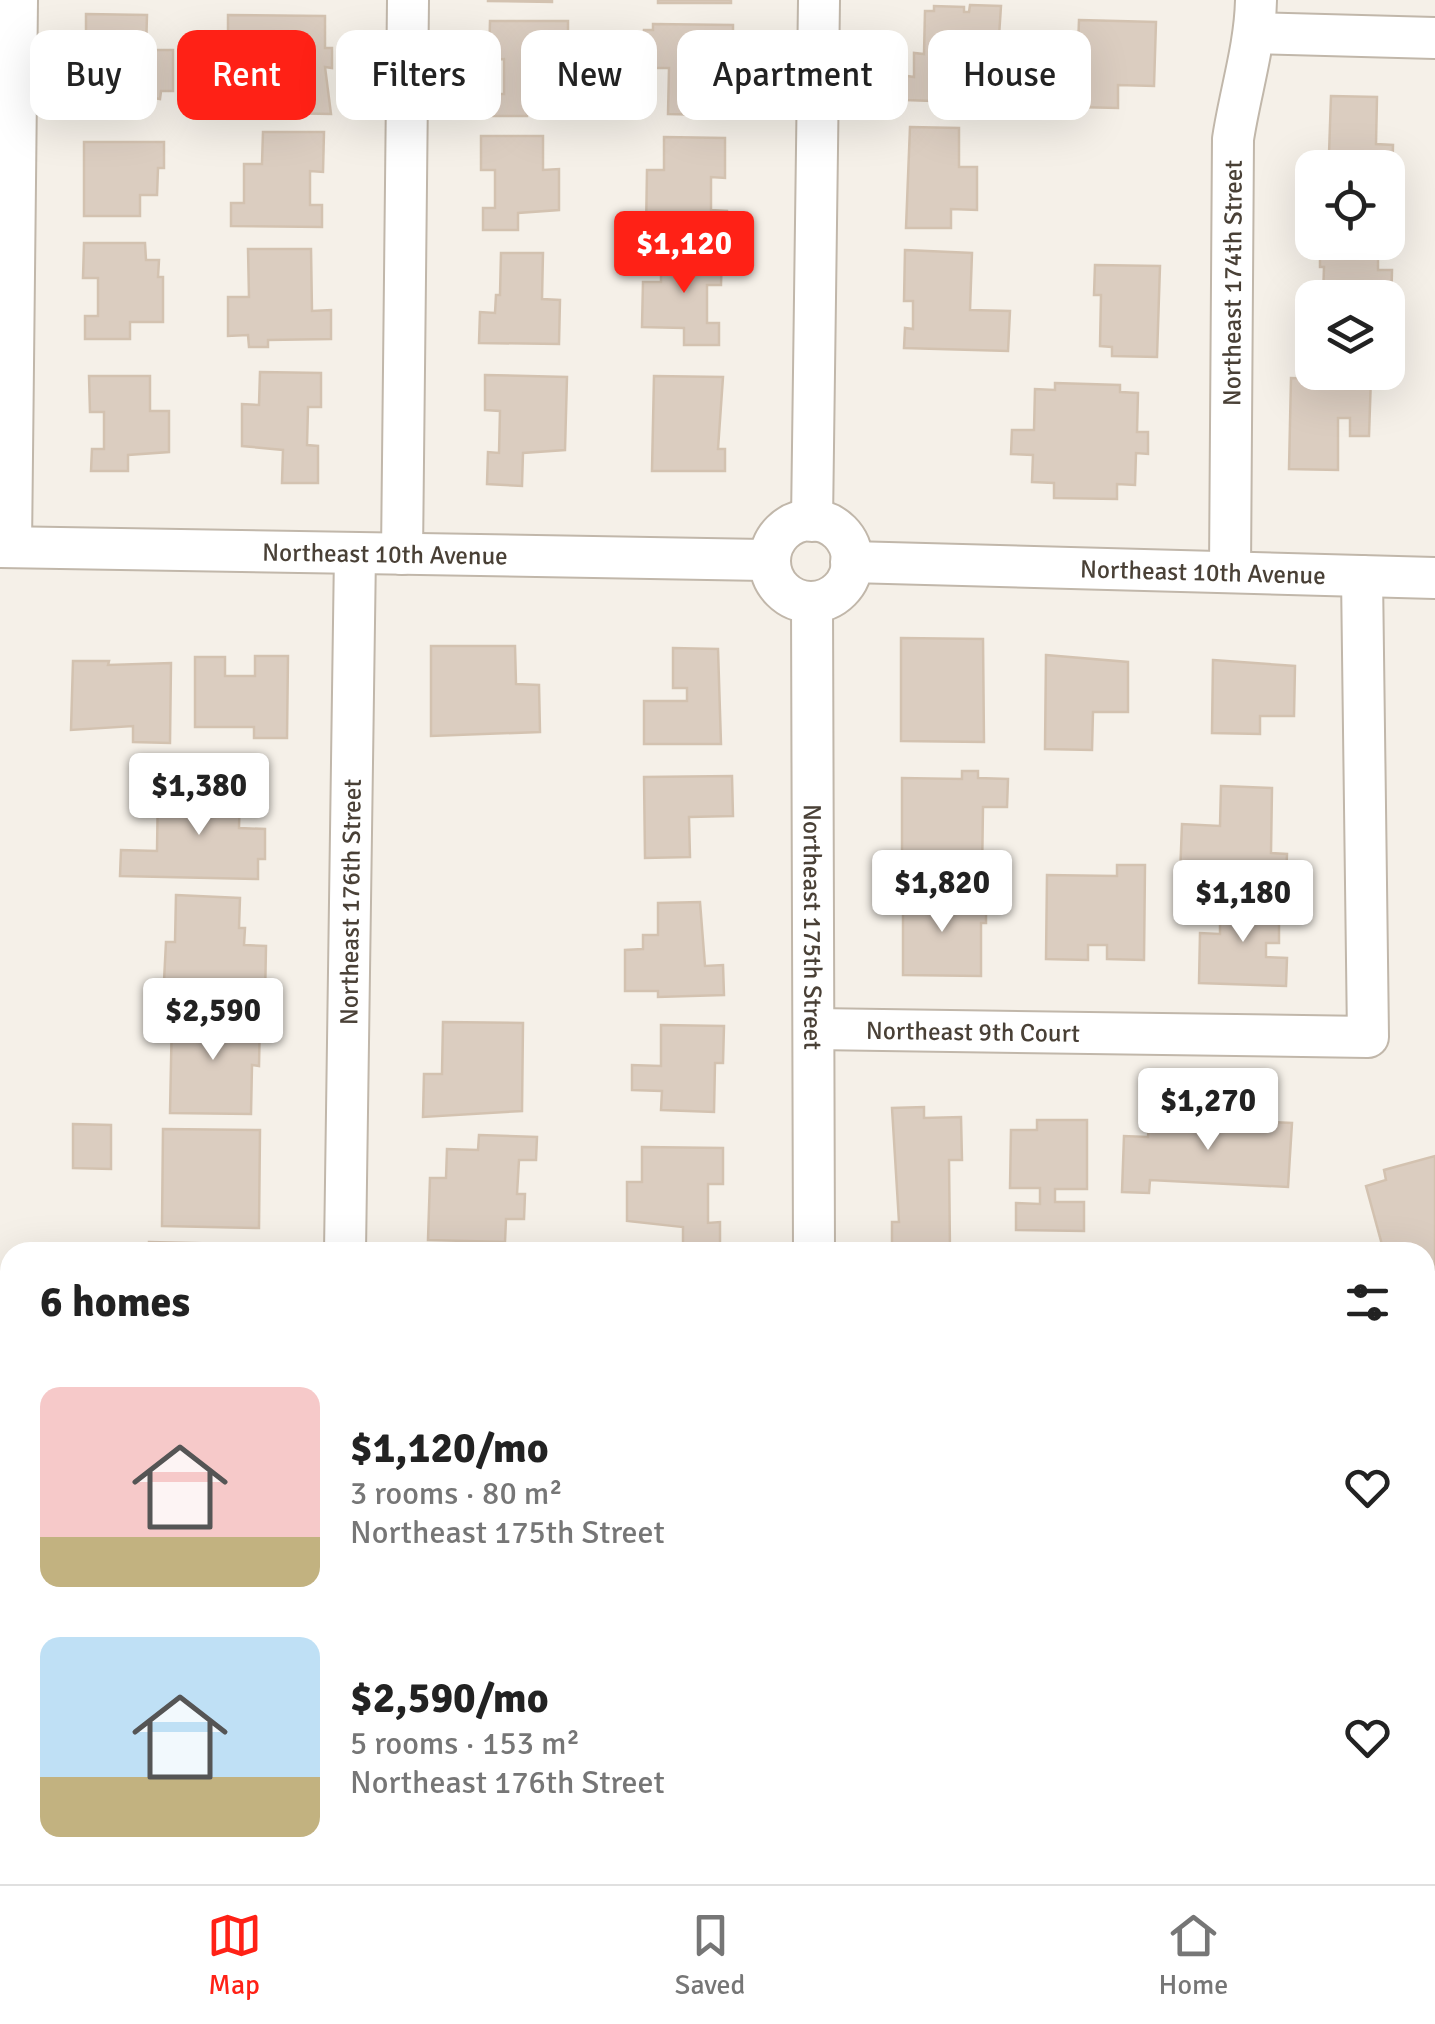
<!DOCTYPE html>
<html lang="en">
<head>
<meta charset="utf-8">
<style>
	:root { --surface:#fff; --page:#f6f6f6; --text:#222; --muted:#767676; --line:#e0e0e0; --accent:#ff2116 }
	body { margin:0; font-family:Signika,sans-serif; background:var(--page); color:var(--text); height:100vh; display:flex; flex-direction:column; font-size:38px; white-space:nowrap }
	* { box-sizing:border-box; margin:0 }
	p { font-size:32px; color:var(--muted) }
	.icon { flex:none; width:55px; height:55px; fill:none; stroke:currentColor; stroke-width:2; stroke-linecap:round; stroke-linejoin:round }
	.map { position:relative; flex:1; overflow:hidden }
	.side { position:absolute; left:0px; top:1242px; width:1435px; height:642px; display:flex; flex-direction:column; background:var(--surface); border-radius:30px 30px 0 0; box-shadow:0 10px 40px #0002 }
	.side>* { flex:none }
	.hud { position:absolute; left:30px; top:30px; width:1375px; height:90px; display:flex; gap:20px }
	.tools { position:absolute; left:1295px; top:150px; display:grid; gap:20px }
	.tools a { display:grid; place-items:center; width:110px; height:110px; border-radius:20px; background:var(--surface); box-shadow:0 10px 40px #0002; font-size:50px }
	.price { position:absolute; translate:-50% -85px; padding:0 22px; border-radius:10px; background:#fff; color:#222; font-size:32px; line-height:65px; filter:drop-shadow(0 2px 5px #0008) }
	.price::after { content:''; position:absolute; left:50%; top:60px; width:30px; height:22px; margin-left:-15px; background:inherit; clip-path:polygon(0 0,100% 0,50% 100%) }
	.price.on { background:var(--accent); color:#fff }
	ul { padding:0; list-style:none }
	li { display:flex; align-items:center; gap:30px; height:250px; padding:0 40px }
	li span { display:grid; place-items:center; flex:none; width:280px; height:200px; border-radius:20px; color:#555 }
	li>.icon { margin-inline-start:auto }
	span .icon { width:120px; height:120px; fill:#fffc; stroke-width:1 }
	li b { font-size:42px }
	h2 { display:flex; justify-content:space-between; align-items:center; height:120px; padding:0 40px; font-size:42px }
	.tag { padding:0 35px; border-radius:20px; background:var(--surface); box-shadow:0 10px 40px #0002; font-size:35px; line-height:90px }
	.tag.on { background:var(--accent); color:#fff }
	.tabs { display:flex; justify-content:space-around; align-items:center; height:140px; border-top:2px solid var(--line); background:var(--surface); font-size:28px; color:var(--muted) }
	.tabs a { display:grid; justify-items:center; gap:5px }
	.tabs .on { color:var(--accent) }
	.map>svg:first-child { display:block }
	.building { fill:#dbcdc0; stroke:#d3c2b0; stroke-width:2.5 }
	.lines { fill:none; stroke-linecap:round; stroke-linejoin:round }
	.minor-casing { stroke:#c1b7aa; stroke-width:44 }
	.minor { stroke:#fff; stroke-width:40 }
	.labels { text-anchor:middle; stroke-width:10; stroke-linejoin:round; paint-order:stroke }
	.street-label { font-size:25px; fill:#494036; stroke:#fff }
</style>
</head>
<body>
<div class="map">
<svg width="1435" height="1884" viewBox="0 0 1435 1884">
	<rect width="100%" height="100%" fill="#f5f0e8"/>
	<g class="building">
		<polygon points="552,0 552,2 488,1 488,0"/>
		<rect x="658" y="0" width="73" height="3"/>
		<polygon points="970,5 1001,6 995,96 989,96 988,103 906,100 907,76 914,77 914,53 924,54 925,11 934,11 934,6 964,7 964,12 969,12"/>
		<polygon points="86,14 147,15 146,50 173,50 173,91 161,91 160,99 123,93 123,110 88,109 88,87 100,87 101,54 86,54"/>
		<polygon points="228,15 325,16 325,48 332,48 332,68 325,67 331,114 281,113 281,95 245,91 246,56 228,56"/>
		<polygon points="1079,20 1156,22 1154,86 1118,85 1118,108 1076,107"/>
		<polygon points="490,21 568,21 568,96 527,99 527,116 490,116 490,94 504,94 504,59 489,60"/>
		<polygon points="653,24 733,25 733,55 712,55 711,115 668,114 669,68 643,68 644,30 653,30"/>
		<polygon points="1331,96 1377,97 1376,144 1393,145 1392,187 1388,187 1388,168 1312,168 1312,193 1308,193 1309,154 1329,154"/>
		<polygon points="910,127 959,128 959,167 977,167 977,210 951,209 951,228 906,228"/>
		<polygon points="263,132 324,132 323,172 310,171 310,205 322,205 322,227 231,226 231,203 244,203 244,164 262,164"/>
		<polygon points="481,136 543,136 543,170 559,169 559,210 518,213 518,230 483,230 483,208 495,208 495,170 481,170"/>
		<polygon points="664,137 725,138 725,178 711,177 711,210 727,211 727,232 646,231 647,170 664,170"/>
		<polygon points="84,142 164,142 164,168 158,168 157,195 140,195 140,216 84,216"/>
		<polygon points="1309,211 1312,242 1364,242 1364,252 1378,252 1378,270 1392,270 1391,310 1388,310 1388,298 1323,298 1324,267 1320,267 1320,257 1308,257"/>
		<polygon points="84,243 145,243 146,260 159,260 158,277 163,277 163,322 130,322 130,339 85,339 85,316 98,316 98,278 83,278"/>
		<polygon points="248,249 311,249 312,311 331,310 331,339 268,340 268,347 249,347 248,335 228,336 228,297 249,297"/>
		<polygon points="905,250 972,253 970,310 1010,311 1008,351 904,348 905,328 913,329 913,301 904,301"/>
		<polygon points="661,251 722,252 721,285 707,285 707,323 719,323 719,345 684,345 684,328 642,327 643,282 661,282"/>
		<polygon points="501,253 543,253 542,299 560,300 559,344 479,343 480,312 495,313 496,295 500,295"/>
		<polygon points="1095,265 1160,266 1157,357 1112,356 1112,347 1100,346 1101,295 1094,295"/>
		<polygon points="260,372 321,373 321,407 308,407 307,445 318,446 318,483 282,483 283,450 242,446 242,404 259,405"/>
		<polygon points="485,375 567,377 565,450 523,453 522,486 487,484 488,452 499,453 500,411 485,410"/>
		<polygon points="1325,375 1371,376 1369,436 1350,436 1350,418 1338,418 1338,470 1289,469 1291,378 1325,379"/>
		<polygon points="89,376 150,376 150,411 169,411 169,452 128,455 128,471 91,471 92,449 104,449 104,412 90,412"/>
		<polygon points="654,376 723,377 718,449 725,449 725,471 652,471"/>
		<polygon points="1055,383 1120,385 1120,392 1138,393 1137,432 1148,432 1148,454 1136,453 1135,485 1117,484 1117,499 1054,498 1054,483 1032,482 1033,455 1011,454 1012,430 1034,430 1035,389 1055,390"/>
		<polygon points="901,638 983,639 984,742 901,741"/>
		<polygon points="431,646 515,646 516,684 539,685 540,732 431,736"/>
		<polygon points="673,648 718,649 721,744 644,744 644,701 687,701 687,688 673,688"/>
		<polygon points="1046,655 1128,662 1128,712 1093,712 1092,750 1045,749"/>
		<polygon points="255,656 288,656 287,738 254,738 254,727 195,727 195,657 225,657 225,676 255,676"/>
		<polygon points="1213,660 1295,666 1294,716 1260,716 1260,734 1212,733"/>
		<polygon points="73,661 109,661 108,665 171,663 170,743 133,742 133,726 71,730"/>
		<polygon points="962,771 978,771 978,778 1008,779 1007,807 983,807 982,873 902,873 902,778 962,779"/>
		<polygon points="732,776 733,816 689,817 690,857 645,858 644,777"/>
		<polygon points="1221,786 1272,788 1271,853 1287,854 1286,879 1180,876 1182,824 1220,826"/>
		<polygon points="158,787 240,789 239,828 265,829 265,859 258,859 258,879 120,876 121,850 157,851"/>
		<polygon points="1117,865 1145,865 1144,960 1107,959 1107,945 1088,945 1088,960 1046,959 1047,875 1117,876"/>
		<polygon points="903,892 969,892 969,909 986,908 986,923 981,923 981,976 903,975"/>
		<polygon points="176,895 240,898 239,928 245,928 244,945 266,946 265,999 178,996 178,981 164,981 166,942 175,942"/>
		<polygon points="1220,897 1279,898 1279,943 1266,943 1266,957 1287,958 1286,986 1199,983 1200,933 1220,934"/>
		<polygon points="700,902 705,966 723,965 724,995 658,997 658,991 625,991 625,950 643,949 643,935 658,935 658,903"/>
		<polygon points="172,1014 260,1016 259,1066 252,1065 251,1114 170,1113"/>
		<polygon points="443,1022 523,1023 522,1111 423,1117 424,1074 442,1074"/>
		<polygon points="661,1025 724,1026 723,1063 715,1063 714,1112 661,1110 662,1091 632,1090 632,1065 661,1066"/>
		<polygon points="924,1107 924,1118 961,1117 962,1160 949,1160 950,1252 892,1252 892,1222 899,1222 892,1108"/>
		<polygon points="1149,1117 1292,1123 1288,1187 1150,1180 1149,1193 1122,1192 1124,1136 1148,1137"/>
		<polygon points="1037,1120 1087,1120 1087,1189 1055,1189 1055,1202 1084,1202 1084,1231 1016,1230 1016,1203 1040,1204 1040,1188 1010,1188 1011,1130 1037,1130"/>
		<polygon points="73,1124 111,1125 111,1169 73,1168"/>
		<polygon points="163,1129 260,1130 259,1228 162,1226"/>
		<polygon points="479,1135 537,1137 536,1160 519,1160 517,1194 525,1194 524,1219 506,1219 505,1242 428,1240 430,1178 446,1178 447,1149 478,1150"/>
		<polygon points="642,1147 723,1148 723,1184 708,1184 708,1223 720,1222 720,1244 683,1244 683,1227 627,1221 627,1182 642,1182"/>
		<polygon points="1435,1156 1435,1276 1425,1279 1425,1252 1384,1252 1366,1186 1386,1180 1384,1170"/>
		<polygon points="149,1242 272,1245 272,1252 149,1252"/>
		<polygon points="981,1246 1016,1247 1015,1252 981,1252"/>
		<rect x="1425" y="1415" width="10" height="95"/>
		<rect x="0" y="1806" width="10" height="78"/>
		<rect x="97" y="1875" width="85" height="9"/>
		<polygon points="203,1875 289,1875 289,1883 203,1884"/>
		<rect x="318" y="1875" width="44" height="9"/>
		<polygon points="433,1875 515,1875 515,1879 433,1884"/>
		<polygon points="567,1875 634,1875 634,1884 566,1884"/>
		<rect x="655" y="1875" width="82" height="9"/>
		<polygon points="1302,1875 1362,1875 1361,1878"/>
	</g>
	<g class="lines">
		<defs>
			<g id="minor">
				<polyline points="1255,33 1435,38"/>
				<circle cx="811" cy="561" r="41"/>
				<polyline points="812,521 819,0"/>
				<path id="s1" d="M0 547 770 560"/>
				<polyline points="11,547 17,0"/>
				<polyline points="402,554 408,0"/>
				<path id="s2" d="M851 562 1435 578"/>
				<path id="s3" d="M1230 571 1233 139C1240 93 1255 47 1256 0"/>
				<path id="s4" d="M812 602 814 1252"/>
				<path id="s5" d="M815 1029 1368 1037 1362 576"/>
				<path id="s6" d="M345 1252 355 553"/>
				<polyline points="0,1567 10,1567"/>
				<polyline points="1425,1583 1435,1583"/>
				<polyline points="813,1884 813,1875"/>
				<polyline points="1231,1884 1231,1875"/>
			</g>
		</defs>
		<use href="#minor" class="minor-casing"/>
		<use href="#minor" class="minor"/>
	</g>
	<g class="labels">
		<g class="street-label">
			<text dy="9" stroke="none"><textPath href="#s3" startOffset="288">Northeast 174th Street</textPath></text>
			<text dy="9" stroke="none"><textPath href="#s1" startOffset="385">Northeast 10th Avenue</textPath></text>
			<text dy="9" stroke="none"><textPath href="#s2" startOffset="352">Northeast 10th Avenue</textPath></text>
			<text dy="9" stroke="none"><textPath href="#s6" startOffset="350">Northeast 176th Street</textPath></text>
			<text dy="9" stroke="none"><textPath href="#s4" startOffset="325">Northeast 175th Street</textPath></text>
			<text dy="9" stroke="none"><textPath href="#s5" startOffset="158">Northeast 9th Court</textPath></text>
		</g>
	</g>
</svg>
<div class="tools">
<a><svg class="icon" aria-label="locate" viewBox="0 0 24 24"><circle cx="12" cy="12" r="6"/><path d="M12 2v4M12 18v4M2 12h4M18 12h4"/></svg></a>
<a><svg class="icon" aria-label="layers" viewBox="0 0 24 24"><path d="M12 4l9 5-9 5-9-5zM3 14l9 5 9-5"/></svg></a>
</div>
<b class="price on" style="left:684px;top:296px">$1,120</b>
<b class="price" style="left:199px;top:838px">$1,380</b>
<b class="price" style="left:942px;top:935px">$1,820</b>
<b class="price" style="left:1243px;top:945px">$1,180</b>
<b class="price" style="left:213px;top:1063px">$2,590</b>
<b class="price" style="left:1208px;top:1153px">$1,270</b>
<div class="hud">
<a class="tag">Buy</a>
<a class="tag on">Rent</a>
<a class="tag">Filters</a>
<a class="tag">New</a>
<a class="tag">Apartment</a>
<a class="tag">House</a>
</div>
<section class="side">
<h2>6 homes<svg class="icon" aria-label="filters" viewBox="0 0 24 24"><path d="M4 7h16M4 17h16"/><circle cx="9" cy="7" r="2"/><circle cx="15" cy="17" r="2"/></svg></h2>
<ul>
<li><span style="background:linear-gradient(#f6c9c9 75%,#c2b280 0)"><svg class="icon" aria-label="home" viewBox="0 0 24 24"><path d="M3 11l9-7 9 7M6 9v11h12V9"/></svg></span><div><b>$1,120/mo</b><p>3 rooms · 80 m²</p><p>Northeast 175th Street</p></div><svg class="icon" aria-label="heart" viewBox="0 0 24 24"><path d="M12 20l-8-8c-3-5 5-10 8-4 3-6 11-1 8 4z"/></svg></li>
<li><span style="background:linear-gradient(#bfe0f5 70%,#c2b280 0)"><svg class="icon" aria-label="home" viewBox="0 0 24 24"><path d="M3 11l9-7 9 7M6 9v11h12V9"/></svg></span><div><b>$2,590/mo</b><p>5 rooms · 153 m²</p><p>Northeast 176th Street</p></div><svg class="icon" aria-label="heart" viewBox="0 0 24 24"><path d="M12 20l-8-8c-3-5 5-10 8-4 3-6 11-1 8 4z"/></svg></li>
</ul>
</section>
</div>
<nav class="tabs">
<a class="on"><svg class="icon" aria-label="map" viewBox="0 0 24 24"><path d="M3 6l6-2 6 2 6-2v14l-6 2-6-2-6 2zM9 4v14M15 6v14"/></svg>Map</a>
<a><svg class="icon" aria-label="saved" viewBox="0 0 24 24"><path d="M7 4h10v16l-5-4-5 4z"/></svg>Saved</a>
<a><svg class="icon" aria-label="home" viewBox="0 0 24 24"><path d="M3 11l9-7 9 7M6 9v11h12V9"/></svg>Home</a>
</nav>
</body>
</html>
